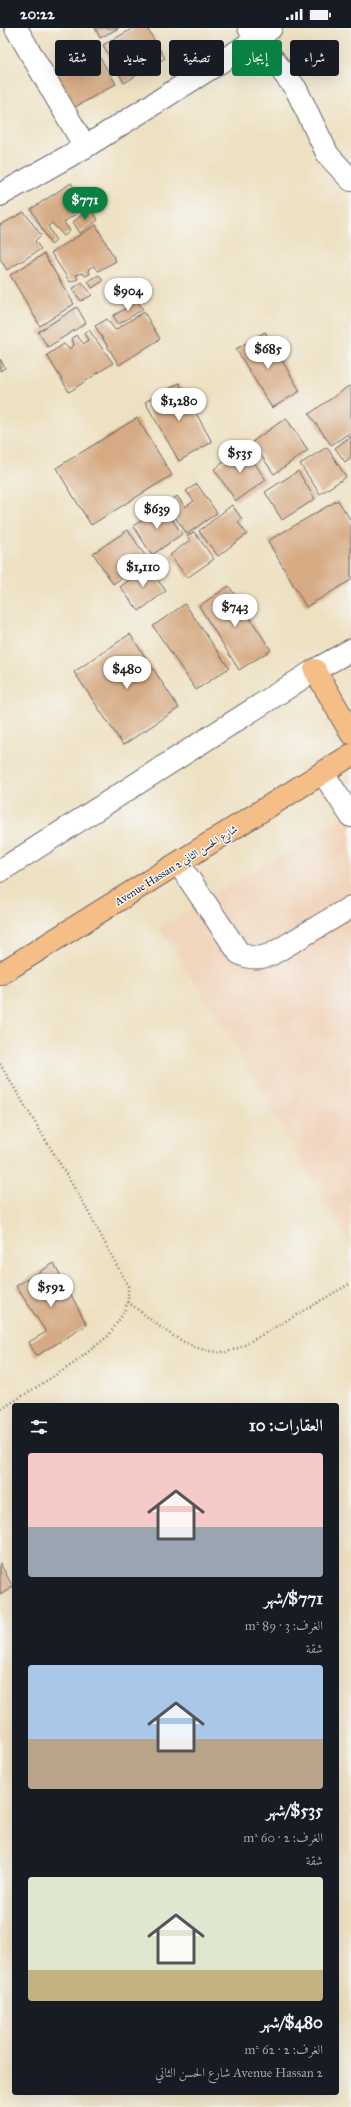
<!DOCTYPE html>
<html lang="ar">
<head>
<meta charset="utf-8">
<style>
	:root { --surface:#171b24; --page:#242831; --text:#f1f3f6; --muted:#9ea1a6; --accent:#0b8043 }
	body { margin:0; font-family:"IM FELL Great Primer",Amiri,serif; background:var(--page); color:var(--text); direction:rtl; height:100vh; display:flex; flex-direction:column; font-size:15px; white-space:nowrap }
	* { box-sizing:border-box; margin:0 }
	p { font-size:13px; color:var(--muted) }
	.icon { flex:none; width:22px; height:22px; fill:none; stroke:currentColor; stroke-width:2; stroke-linecap:round; stroke-linejoin:round }
	.map { position:relative; flex:1; overflow:hidden; direction:ltr }
	.sheet { position:absolute; left:12px; top:1375px; width:327px; height:692px; display:flex; flex-direction:column; background:var(--surface); border-radius:4px; box-shadow:0 4px 16px #0002; direction:rtl }
	.sheet>* { flex:none }
	.banner { position:absolute; left:12px; top:12px; width:327px; height:36px; direction:rtl; display:flex; gap:8px }
	.price { position:absolute; translate:-50% -34px; padding:0 9px; border-radius:14px; background:#fff; color:#222; font-size:13px; line-height:26px; filter:drop-shadow(0 1px 2px #0008) }
	.price::after { content:''; position:absolute; left:50%; top:24px; width:12px; height:9px; margin-left:-6px; background:inherit; clip-path:polygon(0 0,100% 0,50% 100%) }
	.price.current { background:var(--accent); color:#fff }
	ul { padding:0; list-style:none }
	li { display:grid; align-content:center; gap:8px; height:212px; padding:0 16px }
	li span { display:grid; place-items:center; height:124px; border-radius:4px; color:#555 }
	li>.icon { margin-inline-start:auto }
	span .icon { width:72px; height:72px; fill:#fffc; stroke-width:1 }
	li b { font-size:17px }
	h2 { display:flex; justify-content:space-between; align-items:center; height:48px; padding:0 16px; font-size:17px }
	.tag { padding:0 14px; border-radius:4px; background:var(--surface); box-shadow:0 4px 16px #0002; font-size:14px; line-height:36px }
	.tag.current { background:var(--accent); color:#fff }
	.status { display:flex; justify-content:space-between; align-items:center; height:28px; padding:0 20px; background:var(--surface); direction:ltr }
	.status svg { height:11px; fill:currentColor }
	.map>svg:first-child { display:block }
	.built { fill:#f1d5bd }
	.building { fill:#d6aa83 }
	.lines { fill:none; stroke-linecap:round; stroke-linejoin:round }
	.minor-casing { stroke:#69656a; stroke-width:24 }
	.major-casing { stroke:#69656a; stroke-width:24 }
	.path { stroke:#69656a; stroke-width:2.5; stroke-dasharray:1 3; stroke-linecap:butt }
	.minor { stroke:#fff; stroke-width:22 }
	.major { stroke:#f6be87; stroke-width:22 }
	.labels { text-anchor:middle; stroke-width:3; stroke-linejoin:round; paint-order:stroke }
	.street-label { font-size:11px; fill:#22223b; stroke:#f6f6f2 }
</style>
</head>
<body>
<div class="status"><b>20:22</b><svg viewBox="0 0 49 12"><path d="M0 12V9h3v3zM5 12V6h3v6zM10 12V3h3v9zM15 12V0h3v12zM26 1h20v11H26zM47 4h2v5h-2z"/></svg></div>
<div class="map">
<svg width="351" height="2079" viewBox="0 0 351 2079">
	<rect width="100%" height="100%" fill="#f6f6f2"/>
	<filter id="ink" filterUnits="userSpaceOnUse"><feTurbulence type="fractalNoise" baseFrequency=".025" numOctaves="2"/><feDisplacementMap in="SourceGraphic" scale="8" xChannelSelector="R" yChannelSelector="G"/><feConvolveMatrix kernelMatrix="1 2 1 2 8 2 1 2 1" color-interpolation-filters="sRGB"/></filter>
	<filter id="wash" filterUnits="userSpaceOnUse"><feTurbulence type="fractalNoise" baseFrequency=".012" numOctaves="4" result="noise"/><feDisplacementMap in="SourceGraphic" scale="16" xChannelSelector="R" yChannelSelector="G"/><feGaussianBlur stdDeviation="0.9" result="paint"/><feColorMatrix in="noise" values="0 0 0 0 0 0 0 0 0 0 0 0 0 0 0 0 0 1.4 0 .05"/><feComposite in="paint" operator="in"/></filter>
	<g filter="url(#wash)">
		<rect width="100%" height="100%" fill="#eee1c2"/>
		<polygon class="built" points="351,785 351,1213 349,1214 218,991 159,900"/>
		<g id="blocks">
			<g class="building">
				<polygon points="95,0 119,0 100,10"/>
				<polygon points="134,0 147,0 165,30 124,55 103,17"/>
				<polygon points="94,20 116,56 75,79 54,46"/>
				<polygon points="71,155 86,179 64,194 70,203 64,208 52,195 48,198 56,213 51,217 31,181"/>
				<polygon points="90,180 98,192 80,205 73,194"/>
				<polygon points="24,184 41,207 35,213 41,221 7,242 0,231 0,197"/>
				<polygon points="96,197 116,233 98,243 93,238 88,241 90,246 85,248 82,245 76,247 78,251 70,254 51,225"/>
				<polygon points="44,226 74,276 40,298 10,247"/>
				<polygon points="99,247 103,253 92,260 88,253"/>
				<polygon points="82,254 92,267 81,273 72,261"/>
				<polygon points="137,273 143,281 119,296 113,288"/>
				<polygon points="77,279 86,295 48,319 38,304"/>
				<polygon points="144,284 160,311 119,337 95,298 107,291 115,302"/>
				<polygon points="89,302 113,335 69,364 47,327 64,316 69,321 74,317 72,311 76,307 84,316 88,312 84,305"/>
				<polygon points="265,304 300,363 272,380 236,321"/>
				<polygon points="0,331 5,340 0,343"/>
				<polygon points="179,355 212,414 179,433 145,374"/>
				<polygon points="349,358 351,362 351,404 331,417 309,386"/>
				<polygon points="137,390 172,447 91,497 56,440"/>
				<polygon points="286,390 308,422 274,446 252,414"/>
				<polygon points="351,408 351,429 345,434 335,420"/>
				<polygon points="327,419 346,449 320,466 300,436"/>
				<polygon points="244,420 266,452 236,473 214,441"/>
				<polygon points="298,443 315,471 282,492 265,464"/>
				<polygon points="197,456 217,485 187,506 166,476 177,468 185,479 194,473 186,463"/>
				<polygon points="338,472 351,493 351,552 306,579 268,513"/>
				<polygon points="232,477 242,491 238,494 247,506 218,528 199,503"/>
				<polygon points="163,478 182,506 152,527 133,498"/>
				<polygon points="128,502 148,532 113,556 93,525"/>
				<polygon points="194,504 214,531 187,550 170,527 190,512 187,508"/>
				<polygon points="150,536 156,543 153,546 166,563 139,583 120,559"/>
				<polygon points="229,558 271,622 239,642 199,578"/>
				<polygon points="185,576 229,640 196,662 153,598"/>
				<polygon points="130,606 179,680 123,717 74,644"/>
				<polygon points="54,1235 87,1297 36,1328 29,1314 46,1304 16,1258"/>
				<polygon points="0,1535 13,1559 0,1567"/>
			</g>
		</g>
	</g>
	<g filter="url(#ink)">
		<use href="#blocks" fill-opacity="0" stroke="#69656a" stroke-width="1"/>
		<g class="lines">
			<defs>
				<g id="minor">
					<polyline points="16,0 85,119"/>
					<polyline points="249,0 296,61 328,127 351,152"/>
					<polyline points="0,167 85,119 257,11 271,0"/>
					<polyline points="323,745 351,788"/>
					<path d="M179 836 239 925C250 931 260 931 272 926L351 879"/>
					<polyline points="0,843 315,642 351,622"/>
				</g>
				<g id="major">
					<polyline points="315,642 351,705"/>
					<polyline points="0,946 351,727"/>
				</g>
			</defs>
			<use href="#minor" class="minor-casing"/>
			<use href="#major" class="major-casing"/>
			<g class="path">
				<polyline points="0,1036 84,1176 128,1258 128,1274 121,1289 108,1308 73,1336 0,1382"/>
				<path d="M128 1274C156 1295 187 1326 226 1324 231 1323 238 1320 243 1318L351 1255"/>
			</g>
			<use href="#minor" class="minor"/>
			<use href="#major" class="major"/>
		</g>
	</g>
	<g class="labels">
		<g class="street-label">
			<text transform="translate(176 837) rotate(-32)" y="4">Avenue Hassan 2 شارع الحسن الثاني</text>
		</g>
	</g>
</svg>
<b class="price current" style="left:85px;top:193px">$771</b>
<b class="price" style="left:128px;top:284px">$904</b>
<b class="price" style="left:268px;top:342px">$685</b>
<b class="price" style="left:179px;top:394px">$1,280</b>
<b class="price" style="left:240px;top:446px">$535</b>
<b class="price" style="left:157px;top:502px">$639</b>
<b class="price" style="left:143px;top:560px">$1,110</b>
<b class="price" style="left:235px;top:600px">$743</b>
<b class="price" style="left:127px;top:662px">$480</b>
<b class="price" style="left:51px;top:1280px">$592</b>
<div class="banner">
<a class="tag">شراء</a>
<a class="tag current">إيجار</a>
<a class="tag">تصفية</a>
<a class="tag">جديد</a>
<a class="tag">شقة</a>
</div>
<section class="sheet">
<h2>العقارات: 10<svg class="icon" aria-label="filters" viewBox="0 0 24 24"><path d="M4 7h16M4 17h16"/><circle cx="9" cy="7" r="2"/><circle cx="15" cy="17" r="2"/></svg></h2>
<ul>
<li><span style="background:linear-gradient(#f6c9c9 60%,#9aa5b1 0)"><svg class="icon" aria-label="home" viewBox="0 0 24 24"><path d="M3 11l9-7 9 7M6 9v11h12V9"/></svg></span><div><b>$771/شهر</b><p>الغرف: 3 · 89 m²</p><p>شقة</p></div></li>
<li><span style="background:linear-gradient(#a9c7e8 60%,#b9a48a 0)"><svg class="icon" aria-label="home" viewBox="0 0 24 24"><path d="M3 11l9-7 9 7M6 9v11h12V9"/></svg></span><div><b>$535/شهر</b><p>الغرف: 2 · 60 m²</p><p>شقة</p></div></li>
<li><span style="background:linear-gradient(#dfe7d0 75%,#c2b280 0)"><svg class="icon" aria-label="home" viewBox="0 0 24 24"><path d="M3 11l9-7 9 7M6 9v11h12V9"/></svg></span><div><b>$480/شهر</b><p>الغرف: 2 · 62 m²</p><p>Avenue Hassan 2 شارع الحسن الثاني</p></div></li>
</ul>
</section>
</div>
</body>
</html>
